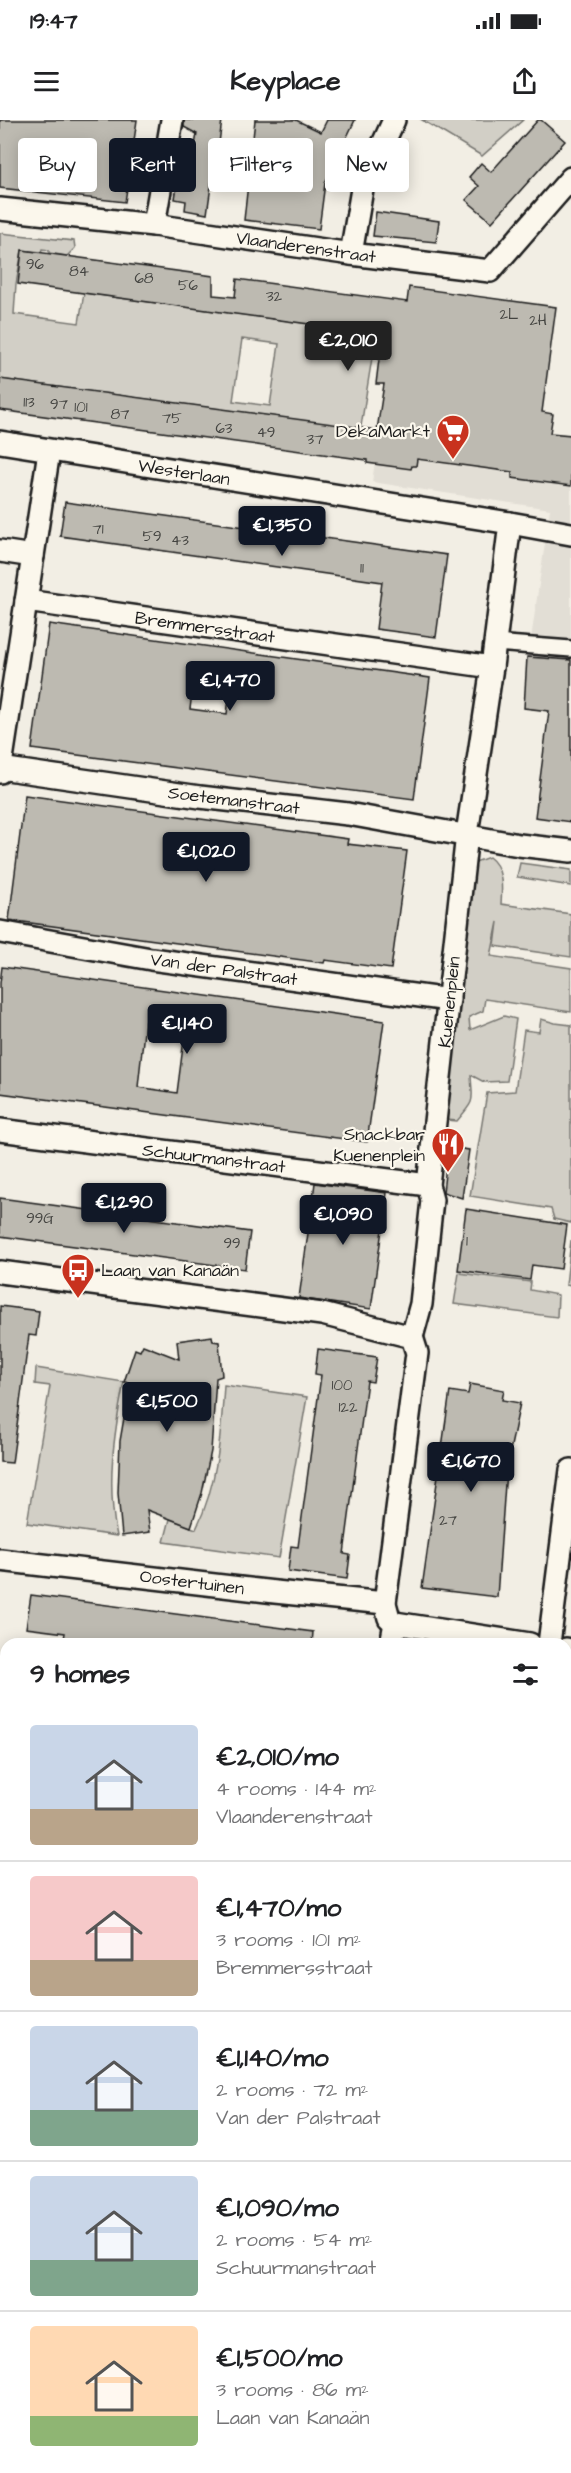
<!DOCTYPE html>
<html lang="en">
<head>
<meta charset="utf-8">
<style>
	:root { --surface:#fff; --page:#f2f2f2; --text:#202124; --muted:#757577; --line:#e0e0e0; --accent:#111827 }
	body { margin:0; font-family:"Architects Daughter",sans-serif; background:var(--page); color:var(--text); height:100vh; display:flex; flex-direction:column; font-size:22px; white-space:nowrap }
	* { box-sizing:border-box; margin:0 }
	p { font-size:20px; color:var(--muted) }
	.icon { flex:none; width:33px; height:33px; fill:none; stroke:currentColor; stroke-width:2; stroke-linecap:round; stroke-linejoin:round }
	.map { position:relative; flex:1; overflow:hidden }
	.side { position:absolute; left:0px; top:1518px; width:572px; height:836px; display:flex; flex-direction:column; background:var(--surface); border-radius:18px 18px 0 0; box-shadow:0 3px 15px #0003 }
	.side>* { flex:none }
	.banner { position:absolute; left:18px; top:18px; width:536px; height:54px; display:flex; gap:12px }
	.price { position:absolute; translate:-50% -51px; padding:0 14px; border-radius:6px; background:var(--accent); color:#fff; font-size:20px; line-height:39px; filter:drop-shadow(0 2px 3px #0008) }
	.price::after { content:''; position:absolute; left:50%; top:36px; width:18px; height:14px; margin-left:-9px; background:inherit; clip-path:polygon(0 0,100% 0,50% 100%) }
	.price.on { background:#222; color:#fff }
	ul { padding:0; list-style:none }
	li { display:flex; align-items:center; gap:18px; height:150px; padding:0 30px }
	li+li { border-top:2px solid var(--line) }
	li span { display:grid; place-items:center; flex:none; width:168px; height:120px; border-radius:6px; color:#555 }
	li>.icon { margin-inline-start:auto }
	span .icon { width:72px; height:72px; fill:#fffc; stroke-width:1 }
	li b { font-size:26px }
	h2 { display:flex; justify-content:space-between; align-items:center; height:72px; padding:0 30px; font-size:26px }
	.tag { padding:0 21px; border-radius:6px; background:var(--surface); box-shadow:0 3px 15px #0003; font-size:21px; line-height:54px }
	.tag.on { background:var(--accent); color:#fff }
	.status { display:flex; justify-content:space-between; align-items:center; height:42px; padding:0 30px; background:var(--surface); direction:ltr }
	.status svg { height:16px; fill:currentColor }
	header { display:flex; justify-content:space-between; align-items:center; height:78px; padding:0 30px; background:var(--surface); font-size:27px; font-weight:800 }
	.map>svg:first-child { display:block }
	.built { fill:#e2ded5 }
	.green { fill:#d2cfc6; stroke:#777671; stroke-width:1.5; fill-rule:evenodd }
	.building { fill:#bdbab1; stroke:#1c1c1c; stroke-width:1.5; fill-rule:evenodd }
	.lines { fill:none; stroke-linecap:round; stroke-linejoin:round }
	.pedestrian-casing { stroke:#1c1c1c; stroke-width:20 }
	.minor-casing { stroke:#1c1c1c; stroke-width:26 }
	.pedestrian { stroke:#fbf7ec; stroke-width:15 }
	.minor { stroke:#fbf7ec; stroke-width:21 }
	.labels { text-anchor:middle; stroke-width:4.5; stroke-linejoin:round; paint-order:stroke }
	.number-label { font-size:15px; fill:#444441 }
	.street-label { font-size:18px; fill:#1c1c1c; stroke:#fbf7ec }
	.poi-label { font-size:18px; fill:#1c1c1c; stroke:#fbf7ec; text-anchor:end }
</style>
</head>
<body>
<div class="status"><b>19:47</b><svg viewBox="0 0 49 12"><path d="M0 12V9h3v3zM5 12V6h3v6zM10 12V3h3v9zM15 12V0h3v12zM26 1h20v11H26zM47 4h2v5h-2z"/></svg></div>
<header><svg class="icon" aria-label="menu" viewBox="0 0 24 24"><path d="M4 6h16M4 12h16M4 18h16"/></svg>Keyplace<svg class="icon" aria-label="share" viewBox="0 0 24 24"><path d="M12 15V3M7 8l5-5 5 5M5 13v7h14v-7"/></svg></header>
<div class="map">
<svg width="571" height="2353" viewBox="0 0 571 2353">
	<rect width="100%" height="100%" fill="#f2eee4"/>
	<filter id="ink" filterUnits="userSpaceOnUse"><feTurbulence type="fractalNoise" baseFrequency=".0167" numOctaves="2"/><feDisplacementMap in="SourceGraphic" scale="12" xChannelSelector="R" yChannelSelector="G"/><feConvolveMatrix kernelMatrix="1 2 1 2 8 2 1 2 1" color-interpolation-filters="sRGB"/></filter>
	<g filter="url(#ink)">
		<polygon class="built" points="396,194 534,328 571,333 571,558 526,553 550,389 372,362"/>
		<g class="green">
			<polygon points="422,0 523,0 482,36"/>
			<path d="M0 113 74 121 75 128 67 136 49 133V130L42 129 41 132 22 130 16 164 14 194 79 203 84 173 376 213 361 306 357 308 0 259ZM242 219 279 224 270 286 233 281Z"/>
			<path d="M489 737C504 748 502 768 501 784L571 794V837L495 826 498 802 491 836 571 848V892L485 879 483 891 469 897 470 910 504 896 516 899 507 961 484 962 471 955C472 982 477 978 457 1001L447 1000 442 992 469 770 475 742Z"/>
			<polygon points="520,743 571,750 571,766 517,757"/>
			<polygon points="541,899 555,903 571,905 571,1103 554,1099 551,1089 470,1076 487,973 515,971 524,910 539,912"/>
			<polygon points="571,1120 571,1166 566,1165"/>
			<polygon points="459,1153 531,1162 530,1170 558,1175 557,1197 454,1184"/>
			<path d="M36 1248 124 1262C114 1313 106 1364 117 1416L27 1403 50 1266 35 1264Z"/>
			<path d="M224 1265 307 1277 279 1438 164 1422 170 1399 196 1409C218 1363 221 1315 224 1265Z"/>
			<polygon points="566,1544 571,1544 571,1573 566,1572"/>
			<rect x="0" y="2187" width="6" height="28"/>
		</g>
		<g class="building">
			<polygon points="0,0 137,0 125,82 0,68"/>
			<polygon points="184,0 222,0 219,23 214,21 214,45 207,94 185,90 186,81 175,79 179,53 190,53 197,14 184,7"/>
			<polygon points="255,0 296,0 321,12 327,0 355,0 325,63 319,109 244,100"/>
			<polygon points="538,0 541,0 565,21 492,102 466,80 479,66 469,57 481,43 491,52"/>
			<polygon points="376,92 439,101 436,122 373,116"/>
			<polygon points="22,130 213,156 213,175 235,177 237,159 407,182 409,167 556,187 542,292 553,294 550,313 571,315 571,366 512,358 512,352 417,339 416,346 412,346 411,349 367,343 367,340 330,335 0,290 0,259 377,310 384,264 376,264 382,214 18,164"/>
			<polygon points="65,382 447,435 436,517 376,509 382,462 60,416"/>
			<path d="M49 504 430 558 414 679 32 629ZM195 549 232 554 227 594 190 589Z"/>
			<polygon points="527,537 571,540 571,702 535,697 549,591 524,588"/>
			<polygon points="25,675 348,719 347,724 407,731 391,849 325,840 324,843 9,800"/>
			<path d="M2 847 384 901 367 1022 0 973V863ZM149 892 187 896 177 973 138 967 145 902H147Z"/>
			<polygon points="448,1027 469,1030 462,1078 443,1072"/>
			<polygon points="315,1063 387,1073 371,1189 299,1178"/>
			<polygon points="0,1078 250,1112 245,1149 0,1116"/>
			<polygon points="466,1089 567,1105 561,1149 532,1145 530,1160 458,1150"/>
			<polygon points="0,1186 39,1191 36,1216 29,1215 12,1343 0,1342"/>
			<polygon points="212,1216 213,1221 219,1222 222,1256 216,1258 211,1331 202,1373 191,1407 147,1390 150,1412 122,1416 118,1373 120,1321 130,1263 124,1262 135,1229 140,1231 143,1225 179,1239 177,1221"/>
			<polygon points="318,1229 377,1237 373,1262 367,1261 344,1434 350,1435 347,1459 288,1451 291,1426 298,1427 321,1255 315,1254"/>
			<polygon points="470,1264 504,1270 502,1280 520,1283 506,1350 497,1477 422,1468 450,1271 468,1274"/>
			<polygon points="31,1475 313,1512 312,1524 105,1524 64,1519 65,1513 26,1508"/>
		</g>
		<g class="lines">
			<defs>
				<polyline id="pedestrian" points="495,523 571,529"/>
				<g id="minor">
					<polyline points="0,89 154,105 351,134 490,151 571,58"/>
					<polyline points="154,105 172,0"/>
					<polyline points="351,134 362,69 394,0"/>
					<polyline points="0,322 510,403"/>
					<polyline points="0,431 33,436"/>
					<polyline points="26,481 492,547"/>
					<polyline points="0,648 200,677 348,694 519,725 571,731"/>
					<polyline points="0,652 49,331"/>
					<polyline points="0,812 151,839 449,880"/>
					<polyline points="0,1010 428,1065"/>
					<polyline points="0,1152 322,1194 412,1217 417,1233 385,1483 389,1498 395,1503"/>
					<polyline points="412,1217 421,1184 432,1080 428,1065 467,714 492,547 510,403 571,414"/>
					<polyline points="0,1440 275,1472 385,1483"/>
					<polyline points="395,1503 530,1524"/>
					<polyline points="391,1524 395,1503"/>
					<polyline points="549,1524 571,1350"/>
					<polyline points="566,1529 571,1530"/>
					<polyline points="566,1582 571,1583"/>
					<polyline points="0,1623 6,1624"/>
					<polyline points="0,1799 6,1800"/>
					<polyline points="566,1831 571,1832"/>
					<polyline points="0,1989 6,1990"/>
					<polyline points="566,2054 571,2055"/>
					<polyline points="0,2230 6,2231"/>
					<polyline points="566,2261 571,2262"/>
					<polyline points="37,2353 38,2348"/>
				</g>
			</defs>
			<use href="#pedestrian" class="pedestrian-casing"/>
			<use href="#minor" class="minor-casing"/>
			<use href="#pedestrian" class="pedestrian"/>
			<use href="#minor" class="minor"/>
		</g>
	</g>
	<defs>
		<symbol id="supermarket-pin" viewBox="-11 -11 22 30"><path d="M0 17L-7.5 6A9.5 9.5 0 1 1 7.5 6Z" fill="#c8321e" stroke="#fbf7ec"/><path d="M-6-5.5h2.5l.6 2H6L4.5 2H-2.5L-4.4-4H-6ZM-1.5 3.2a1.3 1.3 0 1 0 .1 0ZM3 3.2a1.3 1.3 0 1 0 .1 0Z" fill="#fff"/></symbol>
		<symbol id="restaurant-pin" viewBox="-11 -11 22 30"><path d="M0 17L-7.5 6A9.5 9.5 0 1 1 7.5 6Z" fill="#c8321e" stroke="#fbf7ec"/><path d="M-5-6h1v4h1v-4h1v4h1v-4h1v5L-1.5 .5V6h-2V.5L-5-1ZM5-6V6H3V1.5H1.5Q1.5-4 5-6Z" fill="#fff"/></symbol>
		<symbol id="bus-pin" viewBox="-11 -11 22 30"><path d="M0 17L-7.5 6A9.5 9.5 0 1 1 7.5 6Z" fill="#c8321e" stroke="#fbf7ec"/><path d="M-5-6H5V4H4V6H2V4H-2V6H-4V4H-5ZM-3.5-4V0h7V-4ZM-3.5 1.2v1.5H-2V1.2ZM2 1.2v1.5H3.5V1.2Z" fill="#fff"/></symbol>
	</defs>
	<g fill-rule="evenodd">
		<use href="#supermarket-pin" x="434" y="292" width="38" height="52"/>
		<use href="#restaurant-pin" x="429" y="1005" width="38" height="52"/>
		<use href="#bus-pin" x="59" y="1131" width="38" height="52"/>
	</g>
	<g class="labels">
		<g class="number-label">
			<text x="35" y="149">96</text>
			<text x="79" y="156">84</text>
			<text x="144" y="163">68</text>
			<text x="188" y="170">56</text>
			<text x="274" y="181">32</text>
			<text x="509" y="199">2L</text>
			<text x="538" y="205">2H</text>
			<text x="29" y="287">113</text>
			<text x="59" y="289">97</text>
			<text x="81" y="292">101</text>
			<text x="120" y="299">87</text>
			<text x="172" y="303">75</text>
			<text x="224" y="313">63</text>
			<text x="266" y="317">49</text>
			<text x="315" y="324">37</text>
			<text x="98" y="414">71</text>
			<text x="152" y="421">59</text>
			<text x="180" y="425">43</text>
			<text x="362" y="453">11</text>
			<text x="40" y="1103">99G</text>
			<text x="467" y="1126">1</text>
			<text x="232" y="1128">99</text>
			<text x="342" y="1270">100</text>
			<text x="348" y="1292">122</text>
			<text x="448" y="1405">27</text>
		</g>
		<g class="street-label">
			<text transform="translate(306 127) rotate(8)" y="6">Vlaanderenstraat</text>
			<text transform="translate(184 352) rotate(9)" y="6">Westerlaan</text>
			<text transform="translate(205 507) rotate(8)" y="6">Bremmersstraat</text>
			<text transform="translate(234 680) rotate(7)" y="6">Soetemanstraat</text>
			<text transform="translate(224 849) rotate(8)" y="6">Van der Palstraat</text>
			<text transform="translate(449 882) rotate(-84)" y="6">Kuenenplein</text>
			<text transform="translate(214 1038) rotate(7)" y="6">Schuurmanstraat</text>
			<text transform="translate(192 1462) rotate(7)" y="6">Oostertuinen</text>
		</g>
		<g class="poi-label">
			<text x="430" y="317">DekaMarkt</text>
			<text x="425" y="1020">Snackbar<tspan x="425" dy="21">Kuenenplein</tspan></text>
			<text x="101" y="1156" text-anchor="start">Laan van Kanaän</text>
		</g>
	</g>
</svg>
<b class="price on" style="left:348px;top:252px">€2,010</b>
<b class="price" style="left:282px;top:437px">€1,350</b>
<b class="price" style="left:230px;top:592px">€1,470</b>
<b class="price" style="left:206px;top:763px">€1,020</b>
<b class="price" style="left:187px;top:935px">€1,140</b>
<b class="price" style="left:124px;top:1114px">€1,290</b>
<b class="price" style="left:343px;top:1126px">€1,090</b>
<b class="price" style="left:167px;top:1313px">€1,500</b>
<b class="price" style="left:471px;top:1373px">€1,670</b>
<div class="banner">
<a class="tag">Buy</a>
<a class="tag on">Rent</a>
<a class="tag">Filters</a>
<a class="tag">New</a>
</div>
<section class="side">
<h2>9 homes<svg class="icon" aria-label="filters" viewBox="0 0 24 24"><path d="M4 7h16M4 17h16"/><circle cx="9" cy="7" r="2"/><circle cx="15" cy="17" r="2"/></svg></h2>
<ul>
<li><span style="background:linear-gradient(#c9d6e8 70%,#b9a48a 0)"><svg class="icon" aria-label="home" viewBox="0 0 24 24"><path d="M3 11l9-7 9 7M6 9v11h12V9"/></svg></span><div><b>€2,010/mo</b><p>4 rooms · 144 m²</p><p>Vlaanderenstraat</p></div></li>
<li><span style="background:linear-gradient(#f6c9c9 70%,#b9a48a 0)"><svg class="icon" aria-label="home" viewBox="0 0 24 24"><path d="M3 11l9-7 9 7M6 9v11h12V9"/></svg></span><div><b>€1,470/mo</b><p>3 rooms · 101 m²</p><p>Bremmersstraat</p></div></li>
<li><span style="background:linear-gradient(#c9d6e8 70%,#7fa58c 0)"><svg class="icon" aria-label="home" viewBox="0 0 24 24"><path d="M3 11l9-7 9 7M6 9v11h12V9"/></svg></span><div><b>€1,140/mo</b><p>2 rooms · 72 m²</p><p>Van der Palstraat</p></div></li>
<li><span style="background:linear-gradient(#c9d6e8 70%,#7fa58c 0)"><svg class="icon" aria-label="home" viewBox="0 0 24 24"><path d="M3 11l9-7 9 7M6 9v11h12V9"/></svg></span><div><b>€1,090/mo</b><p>2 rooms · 54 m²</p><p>Schuurmanstraat</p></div></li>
<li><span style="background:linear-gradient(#ffd9b3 75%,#8fb573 0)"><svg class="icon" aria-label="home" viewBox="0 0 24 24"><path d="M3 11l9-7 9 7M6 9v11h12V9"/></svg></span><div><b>€1,500/mo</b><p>3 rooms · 86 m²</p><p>Laan van Kanaän</p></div></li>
</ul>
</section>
</div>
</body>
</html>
